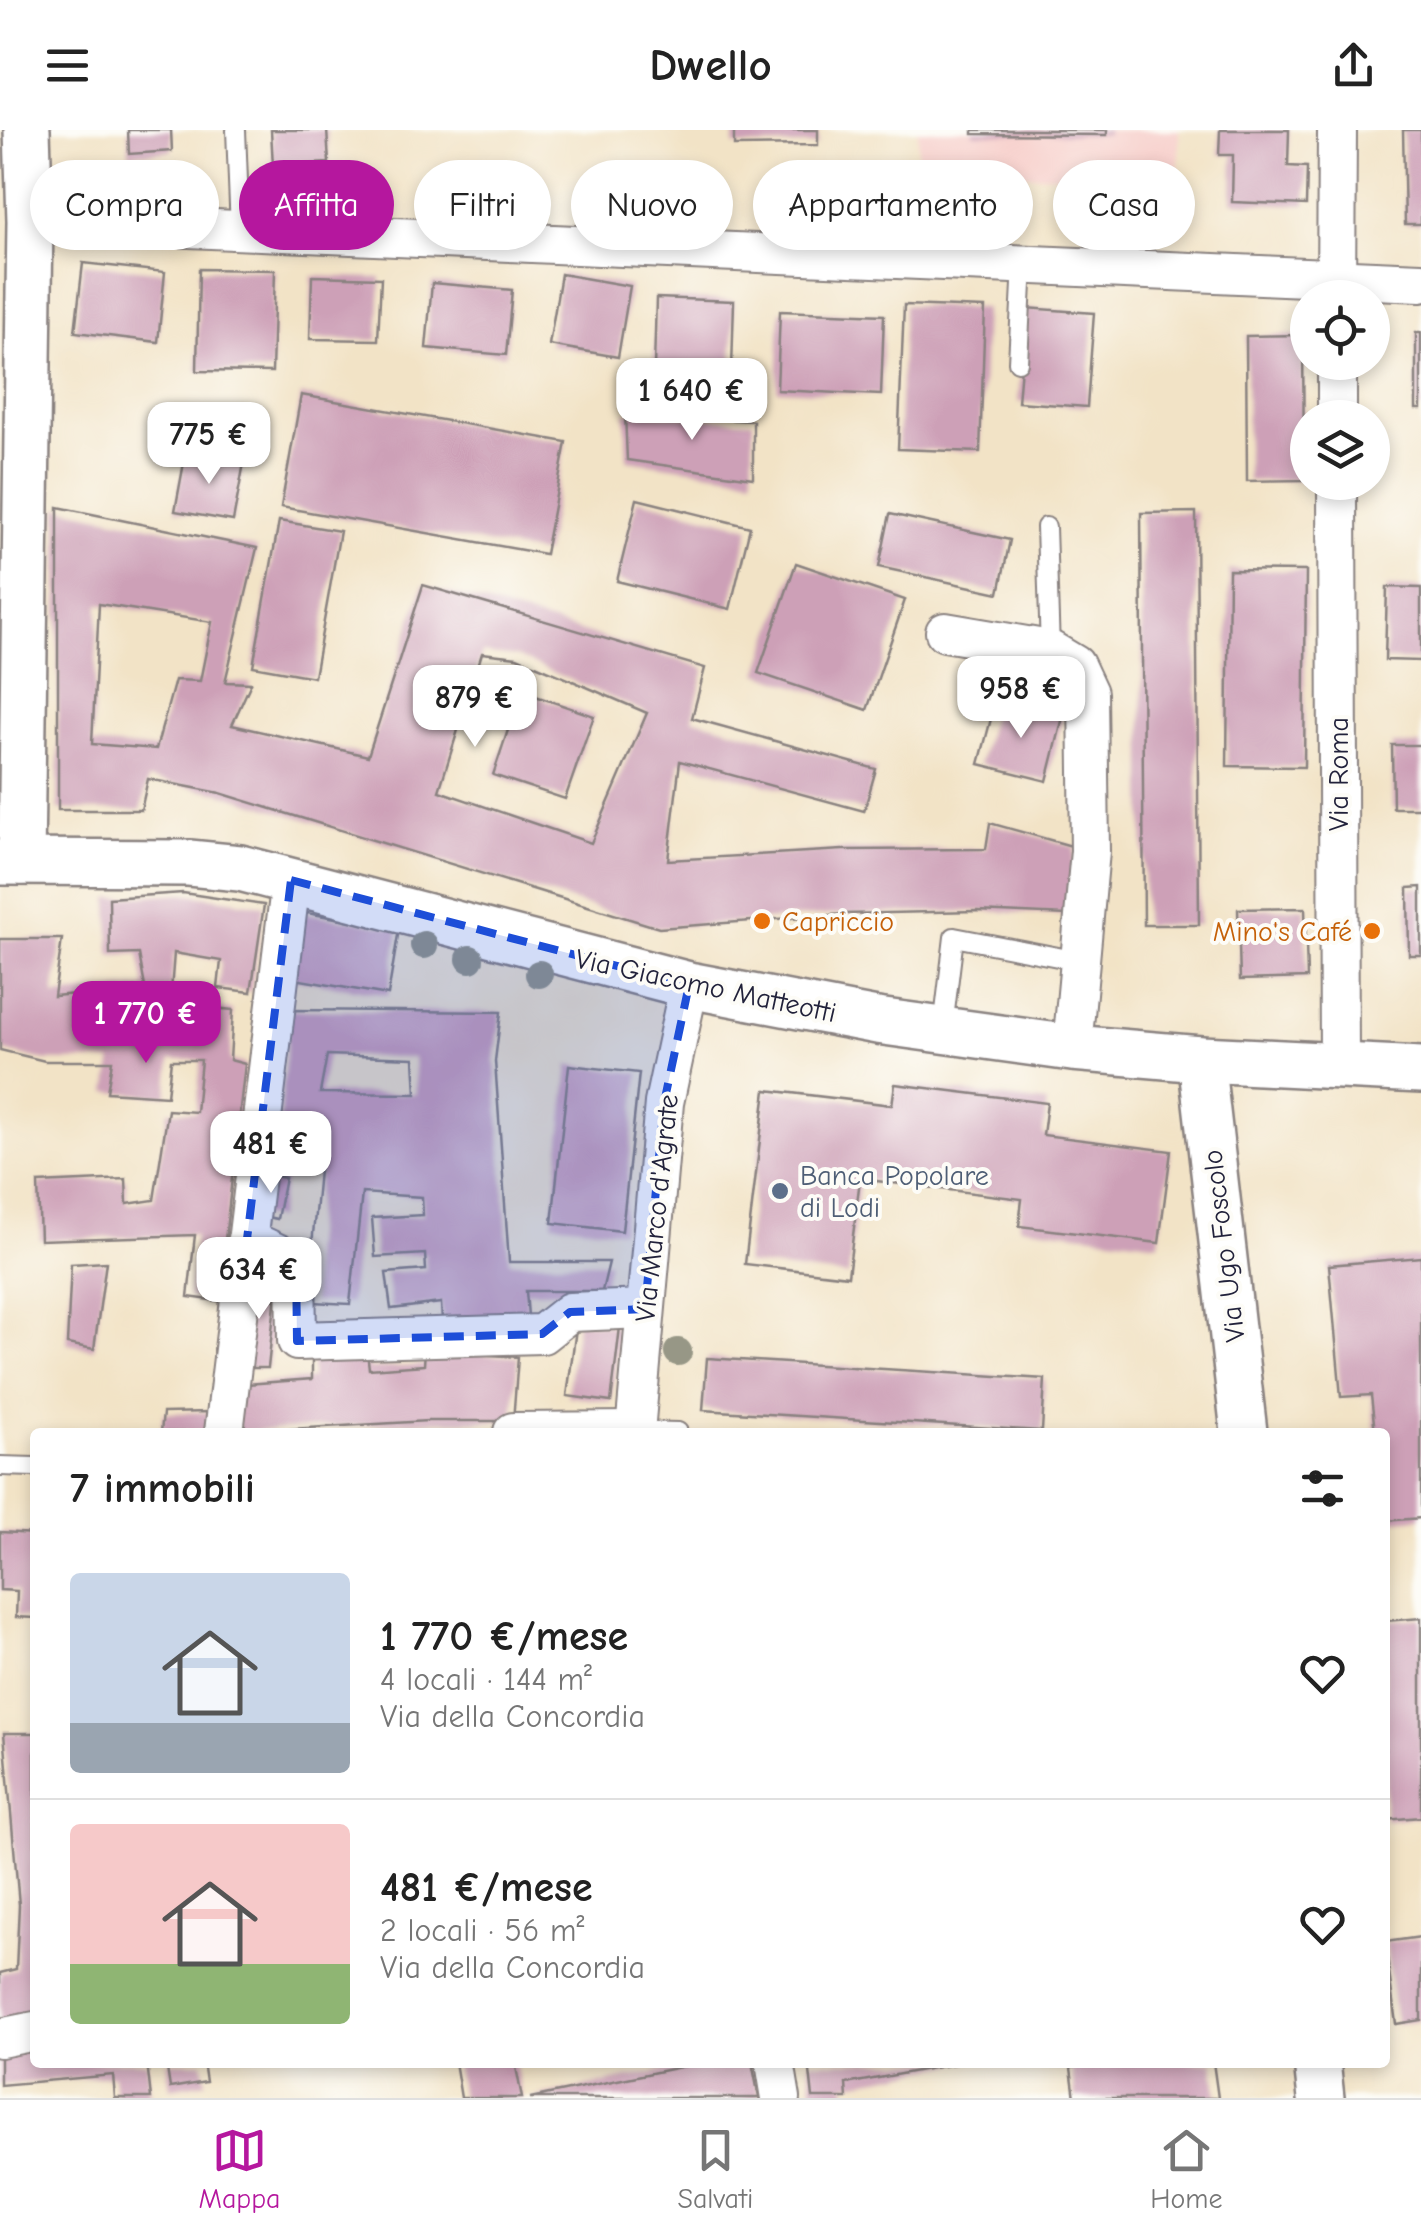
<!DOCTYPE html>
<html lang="it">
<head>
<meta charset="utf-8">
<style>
	:root { --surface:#fff; --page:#f2f2f2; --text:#222; --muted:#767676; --line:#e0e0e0; --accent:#b5179e }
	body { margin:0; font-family:"Comic Neue",sans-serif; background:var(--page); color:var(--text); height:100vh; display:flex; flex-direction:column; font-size:38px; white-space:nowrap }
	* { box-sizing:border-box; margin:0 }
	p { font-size:32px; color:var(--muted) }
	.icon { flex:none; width:55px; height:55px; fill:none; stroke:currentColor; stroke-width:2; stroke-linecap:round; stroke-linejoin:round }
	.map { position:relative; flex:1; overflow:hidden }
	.panel { position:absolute; left:30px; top:1298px; width:1360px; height:640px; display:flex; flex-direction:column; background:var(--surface); border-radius:10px; box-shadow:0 5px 15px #0003 }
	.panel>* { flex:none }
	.banner { position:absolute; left:30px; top:30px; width:1362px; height:90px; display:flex; gap:20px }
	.fabs { position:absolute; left:1290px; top:150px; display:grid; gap:20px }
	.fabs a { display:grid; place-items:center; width:100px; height:100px; border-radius:50%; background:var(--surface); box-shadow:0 5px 15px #0003; font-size:50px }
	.price { position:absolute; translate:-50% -85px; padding:0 22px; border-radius:20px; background:#fff; color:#222; font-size:32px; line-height:65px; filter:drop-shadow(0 2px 5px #0008) }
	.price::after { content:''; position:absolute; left:50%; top:60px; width:30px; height:22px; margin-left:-15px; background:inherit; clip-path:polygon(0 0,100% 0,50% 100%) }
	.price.active { background:var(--accent); color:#fff }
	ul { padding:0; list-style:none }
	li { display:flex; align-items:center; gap:30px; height:250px; padding:0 40px }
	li+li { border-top:2px solid var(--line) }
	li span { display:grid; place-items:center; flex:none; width:280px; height:200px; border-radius:10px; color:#555 }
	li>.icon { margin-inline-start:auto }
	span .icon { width:120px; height:120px; fill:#fffc; stroke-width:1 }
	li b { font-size:42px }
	h2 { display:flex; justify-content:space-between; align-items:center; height:120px; padding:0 40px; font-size:42px }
	.pill { padding:0 35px; border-radius:45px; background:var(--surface); box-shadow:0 5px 15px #0003; font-size:35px; line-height:90px }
	.pill.active { background:var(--accent); color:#fff }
	header { display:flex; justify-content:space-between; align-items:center; height:130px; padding:0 40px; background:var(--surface); font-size:45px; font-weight:800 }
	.menu { display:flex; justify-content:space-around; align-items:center; height:140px; border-top:2px solid var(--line); background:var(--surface); font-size:28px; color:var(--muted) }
	.menu a { display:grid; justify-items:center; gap:5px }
	.menu .active { color:var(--accent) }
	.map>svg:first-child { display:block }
	.built { fill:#f7d0cc }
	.building { fill:#cda0b7; fill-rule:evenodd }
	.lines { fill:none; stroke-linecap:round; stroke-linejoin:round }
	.service-casing { stroke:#8a8280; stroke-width:22 }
	.minor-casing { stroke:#8a8280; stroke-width:42 }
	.tertiary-casing { stroke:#8a8280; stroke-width:50 }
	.service { stroke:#fff; stroke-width:18 }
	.minor { stroke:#fff; stroke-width:38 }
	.tertiary { stroke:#fff; stroke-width:45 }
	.tree { fill:#979786 }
	.marked { fill:#1d4ed8; fill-opacity:0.2; stroke:#1d4ed8; stroke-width:8; stroke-dasharray:20 12; stroke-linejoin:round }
	.food-dot { fill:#e8710a; stroke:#fdfcf7; stroke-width:4 }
	.service-dot { fill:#5c6f8a; stroke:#fdfcf7; stroke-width:4 }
	.labels { text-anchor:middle; stroke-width:8; stroke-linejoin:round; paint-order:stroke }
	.street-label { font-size:28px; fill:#22223b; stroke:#fdfcf7 }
	.food-label { font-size:28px; fill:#c56008; stroke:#fdfcf7; text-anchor:start }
	.service-label { font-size:28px; fill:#4e5e75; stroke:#fdfcf7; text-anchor:start }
</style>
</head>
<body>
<header><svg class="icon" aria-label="menu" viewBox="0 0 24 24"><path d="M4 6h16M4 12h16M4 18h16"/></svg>Dwello<svg class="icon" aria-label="share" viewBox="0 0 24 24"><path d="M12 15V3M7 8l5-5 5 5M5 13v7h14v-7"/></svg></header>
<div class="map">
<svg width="1421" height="1968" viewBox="0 0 1421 1968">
	<rect width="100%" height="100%" fill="#fdfcf7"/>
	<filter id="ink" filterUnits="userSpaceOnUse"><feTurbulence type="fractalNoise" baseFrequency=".01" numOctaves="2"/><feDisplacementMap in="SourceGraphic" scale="20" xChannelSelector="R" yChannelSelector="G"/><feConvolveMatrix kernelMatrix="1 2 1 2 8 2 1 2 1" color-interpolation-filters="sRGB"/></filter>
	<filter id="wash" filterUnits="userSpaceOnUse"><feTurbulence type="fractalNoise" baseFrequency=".0048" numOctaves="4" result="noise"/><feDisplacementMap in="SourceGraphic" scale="40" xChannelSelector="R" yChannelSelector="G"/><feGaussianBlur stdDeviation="2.25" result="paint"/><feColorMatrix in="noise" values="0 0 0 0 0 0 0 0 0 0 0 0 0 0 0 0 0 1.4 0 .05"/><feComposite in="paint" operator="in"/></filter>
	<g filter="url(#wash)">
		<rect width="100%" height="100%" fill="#f2e3c6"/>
		<polygon class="built" points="918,0 1179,0 1179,49 918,42"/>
		<g id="blocks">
			<g class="building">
				<polygon points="128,0 171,0 172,21 129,24"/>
				<polygon points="271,0 327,0 329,33 273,36"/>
				<polygon points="734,0 818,0 818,15 734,16"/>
				<polygon points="973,0 1107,0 1107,5 973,4"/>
				<polygon points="1220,0 1289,0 1288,36 1307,37 1306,75 1232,72 1233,25 1219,25"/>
				<polygon points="1403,0 1421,0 1421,94 1405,94"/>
				<polygon points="83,133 165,142 158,212 75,202"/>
				<polygon points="199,139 275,140 272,242 197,241"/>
				<polygon points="561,144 630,156 618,227 549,215"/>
				<polygon points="312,146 381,148 378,210 310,209"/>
				<polygon points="432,153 512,160 506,225 426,218"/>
				<polygon points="656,168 734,171 732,240 654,238"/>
				<polygon points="904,175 985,178 980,322 898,319"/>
				<polygon points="1026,178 1094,183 1087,277 1018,272"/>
				<polygon points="780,181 884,185 881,265 777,260"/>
				<rect x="1416" y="203" width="5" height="76"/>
				<polygon points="1303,205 1304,350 1247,351 1246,206"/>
				<polygon points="301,265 566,312 545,424 281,377"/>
				<polygon points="625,283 753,291 753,348 627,330"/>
				<polygon points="186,322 244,333 233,391 175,381"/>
				<polygon points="637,369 750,397 730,479 617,451"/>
				<path d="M58 377 257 418 225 552 251 553 232 595 368 626 423 455 705 538 692 588 876 639 864 681 680 631 668 730 843 720 986 719 990 693 1075 717 1068 785 977 781 844 784 659 798 220 663 148 649 141 680H58ZM99 474 212 492 200 551 175 550 156 619 92 614ZM482 523 517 527 647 583 591 713 439 661Z"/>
				<polygon points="1196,382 1199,795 1144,795 1141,383"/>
				<polygon points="890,384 1010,410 999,463 879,437"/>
				<polygon points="279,391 340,401 314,547 253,536"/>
				<polygon points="796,433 905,470 867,580 758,543"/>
				<polygon points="1229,440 1306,441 1304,637 1227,636"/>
				<polygon points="1387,457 1421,458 1421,531 1385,530"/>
				<polygon points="521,561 594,586 565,669 493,645"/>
				<polygon points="996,570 1063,587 1047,651 979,634"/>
				<polygon points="1392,615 1421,615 1421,678 1393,678"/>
				<polygon points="1421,757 1421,825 1409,825 1408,758"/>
				<polygon points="183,763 264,775 251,862 218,858 221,831 174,823 170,874 233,880 230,930 245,934 218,1171 188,1167 195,1105 40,1110 38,1053 126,1049 127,1074 154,1070 168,980 196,982 201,930 171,930 167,966 107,962 112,931 45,931 0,920 0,809 62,809 54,866 145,857 139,824 110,825 109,768"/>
				<polygon points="1305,778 1307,848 1240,850 1238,779"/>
				<polygon points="301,782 399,799 388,865 289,848"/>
				<path d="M290 880 501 882 495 931 509 1132H609L602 1161H526L528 1186 442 1191 441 1173 391 1179 386 1143 426 1140 425 1124 375 1127 372 1088 423 1085 422 1067 362 1063 350 1174 313 1172 311 1126 322 1009H278ZM327 925 414 928 416 964 320 963Z"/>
				<polygon points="569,935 639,943 622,1101 552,1093"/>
				<polygon points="895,954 1047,973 1043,1005 1171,1021 1159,1113 1019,1096 1022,1069 860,1049 848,1146 745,1134 766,960 892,975"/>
				<polygon points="265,1044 285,1048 277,1089 257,1085"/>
				<polygon points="1421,1127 1421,1388 1385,1391 1385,1302 1375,1302 1371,1265 1341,1267 1329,1135"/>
				<polygon points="106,1132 94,1219 67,1214 71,1134"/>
				<polygon points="252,1142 278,1145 268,1238 238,1238"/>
				<polygon points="577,1191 620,1197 611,1272 567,1266"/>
				<polygon points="425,1220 518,1227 513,1291 428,1291 237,1302 233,1255 312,1249 312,1225 367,1221 369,1239 424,1235"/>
				<polygon points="707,1228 1045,1249 1042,1301 703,1280"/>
				<polygon points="209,1282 206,1302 161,1302 163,1283"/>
				<polygon points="0,1402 35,1404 35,1488 16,1487 17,1461 0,1460"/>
				<polygon points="1421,1488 1421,1687 1385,1690 1385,1491"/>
				<polygon points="4,1603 35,1603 35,1886 0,1892 0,1843 16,1839 19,1775"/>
				<polygon points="1421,1807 1421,1890 1396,1894 1385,1812"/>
				<polygon points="35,1918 35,1932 147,1932 151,1968 115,1968 113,1945 0,1955 0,1921"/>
				<polygon points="166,1932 203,1932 206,1952 170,1958"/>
				<polygon points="455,1932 515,1932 522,1968 461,1968"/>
				<polygon points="705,1932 752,1932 759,1968 530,1968"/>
				<polygon points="809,1932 955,1932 955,1934 846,1954 847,1968 813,1968"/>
				<polygon points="1095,1932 1213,1932 1218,1968 1075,1968 1071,1938"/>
			</g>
		</g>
	</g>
	<g filter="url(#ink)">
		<use href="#blocks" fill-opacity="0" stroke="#8a8280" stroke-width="2.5"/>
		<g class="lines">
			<defs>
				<g id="service">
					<polyline points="236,0 240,101"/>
					<polyline points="1018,232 1023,134"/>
					<polyline points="1046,397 1050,520"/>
					<polyline points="943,898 954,807 1079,831"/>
					<polyline points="635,1301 678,1302"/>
					<polyline points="0,1336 35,1337"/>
				</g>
				<g id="minor">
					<polyline points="30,91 1421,152"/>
					<polyline points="1336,168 1337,0"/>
					<polyline points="1337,232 1337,288"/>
					<polyline points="1337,352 1339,936"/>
					<polyline points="945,502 1050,520 1075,535 1088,563 1090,721 1072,918"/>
					<polyline points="247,1109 296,1132 297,1211 542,1204 570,1182 645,1179"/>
					<polyline points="224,1302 291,750"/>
					<polyline points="513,1302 635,1301"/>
					<polyline points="635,1302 664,973 689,855"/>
					<polyline points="0,1908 35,1901"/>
					<polyline points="775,1932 781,1968"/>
				</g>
				<g id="tertiary">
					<polyline points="0,732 189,733 240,738 689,855 877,891 1072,918 1201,929 1421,940"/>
					<polyline points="21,732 30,91 27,0"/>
					<polyline points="1201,929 1244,1302"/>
					<polyline points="1317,1932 1321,1968"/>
				</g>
			</defs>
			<use href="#service" class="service-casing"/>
			<use href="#minor" class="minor-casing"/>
			<use href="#tertiary" class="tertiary-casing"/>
			<use href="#service" class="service"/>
			<use href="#minor" class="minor"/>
			<use href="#tertiary" class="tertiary"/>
		</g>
		<g class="tree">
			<circle cx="424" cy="815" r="14"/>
			<circle cx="470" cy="829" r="14"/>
			<circle cx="539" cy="844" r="14"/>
			<circle cx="678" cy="1222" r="14"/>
		</g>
	</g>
	<path class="marked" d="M291 750 689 855 664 973 645 1179 570 1182 542 1204 297 1211 296 1132 247 1109Z"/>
	<g class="food-dot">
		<circle cx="762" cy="791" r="10"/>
		<circle cx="1372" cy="801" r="10"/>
	</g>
	<circle class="service-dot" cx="780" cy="1061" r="10"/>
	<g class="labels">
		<g class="street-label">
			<text transform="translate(1338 644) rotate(-90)" y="10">Via Roma</text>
			<text transform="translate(706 855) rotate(12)" y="10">Via Giacomo Matteotti</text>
			<text transform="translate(656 1078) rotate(-84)" y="10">Via Marco d'Agrate</text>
			<text transform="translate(1223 1116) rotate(-97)" y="10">Via Ugo Foscolo</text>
		</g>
		<g class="food-label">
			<text x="782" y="801">Capriccio</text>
			<text x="1352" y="811" text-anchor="end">Mino's Café</text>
		</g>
		<g class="service-label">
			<text x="800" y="1055">Banca Popolare<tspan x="800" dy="32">di Lodi</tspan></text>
		</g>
	</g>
</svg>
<div class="fabs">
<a><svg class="icon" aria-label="locate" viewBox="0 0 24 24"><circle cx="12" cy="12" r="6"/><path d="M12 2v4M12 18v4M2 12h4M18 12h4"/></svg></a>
<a><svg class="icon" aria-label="layers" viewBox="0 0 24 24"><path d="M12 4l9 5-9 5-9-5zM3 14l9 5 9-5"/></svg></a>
</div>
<b class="price" style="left:692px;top:313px">1 640 €</b>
<b class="price" style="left:209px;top:357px">775 €</b>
<b class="price" style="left:1021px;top:611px">958 €</b>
<b class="price" style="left:475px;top:620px">879 €</b>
<b class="price active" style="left:146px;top:936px">1 770 €</b>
<b class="price" style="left:271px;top:1066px">481 €</b>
<b class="price" style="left:259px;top:1192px">634 €</b>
<div class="banner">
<a class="pill">Compra</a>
<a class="pill active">Affitta</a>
<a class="pill">Filtri</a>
<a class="pill">Nuovo</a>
<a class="pill">Appartamento</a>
<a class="pill">Casa</a>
</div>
<section class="panel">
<h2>7 immobili<svg class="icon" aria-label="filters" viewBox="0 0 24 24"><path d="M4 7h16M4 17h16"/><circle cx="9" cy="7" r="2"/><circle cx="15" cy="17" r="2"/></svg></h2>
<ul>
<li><span style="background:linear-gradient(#c9d6e8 75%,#9aa5b1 0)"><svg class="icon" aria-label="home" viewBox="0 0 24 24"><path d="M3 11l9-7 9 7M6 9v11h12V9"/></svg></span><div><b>1 770 €/mese</b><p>4 locali · 144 m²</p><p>Via della Concordia</p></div><svg class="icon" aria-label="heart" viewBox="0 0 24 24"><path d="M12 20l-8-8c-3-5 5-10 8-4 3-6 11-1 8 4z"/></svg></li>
<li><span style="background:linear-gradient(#f6c9c9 70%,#8fb573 0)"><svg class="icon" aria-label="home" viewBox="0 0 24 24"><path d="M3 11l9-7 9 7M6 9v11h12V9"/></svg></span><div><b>481 €/mese</b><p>2 locali · 56 m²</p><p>Via della Concordia</p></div><svg class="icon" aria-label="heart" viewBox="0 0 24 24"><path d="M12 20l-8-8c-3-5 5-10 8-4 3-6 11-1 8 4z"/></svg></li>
</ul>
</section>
</div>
<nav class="menu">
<a class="active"><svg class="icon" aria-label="map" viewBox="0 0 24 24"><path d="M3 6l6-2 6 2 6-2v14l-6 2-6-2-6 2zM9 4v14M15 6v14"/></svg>Mappa</a>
<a><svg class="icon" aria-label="saved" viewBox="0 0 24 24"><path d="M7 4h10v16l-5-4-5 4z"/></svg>Salvati</a>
<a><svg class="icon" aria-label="home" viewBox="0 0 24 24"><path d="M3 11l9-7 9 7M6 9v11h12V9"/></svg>Home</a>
</nav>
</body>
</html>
